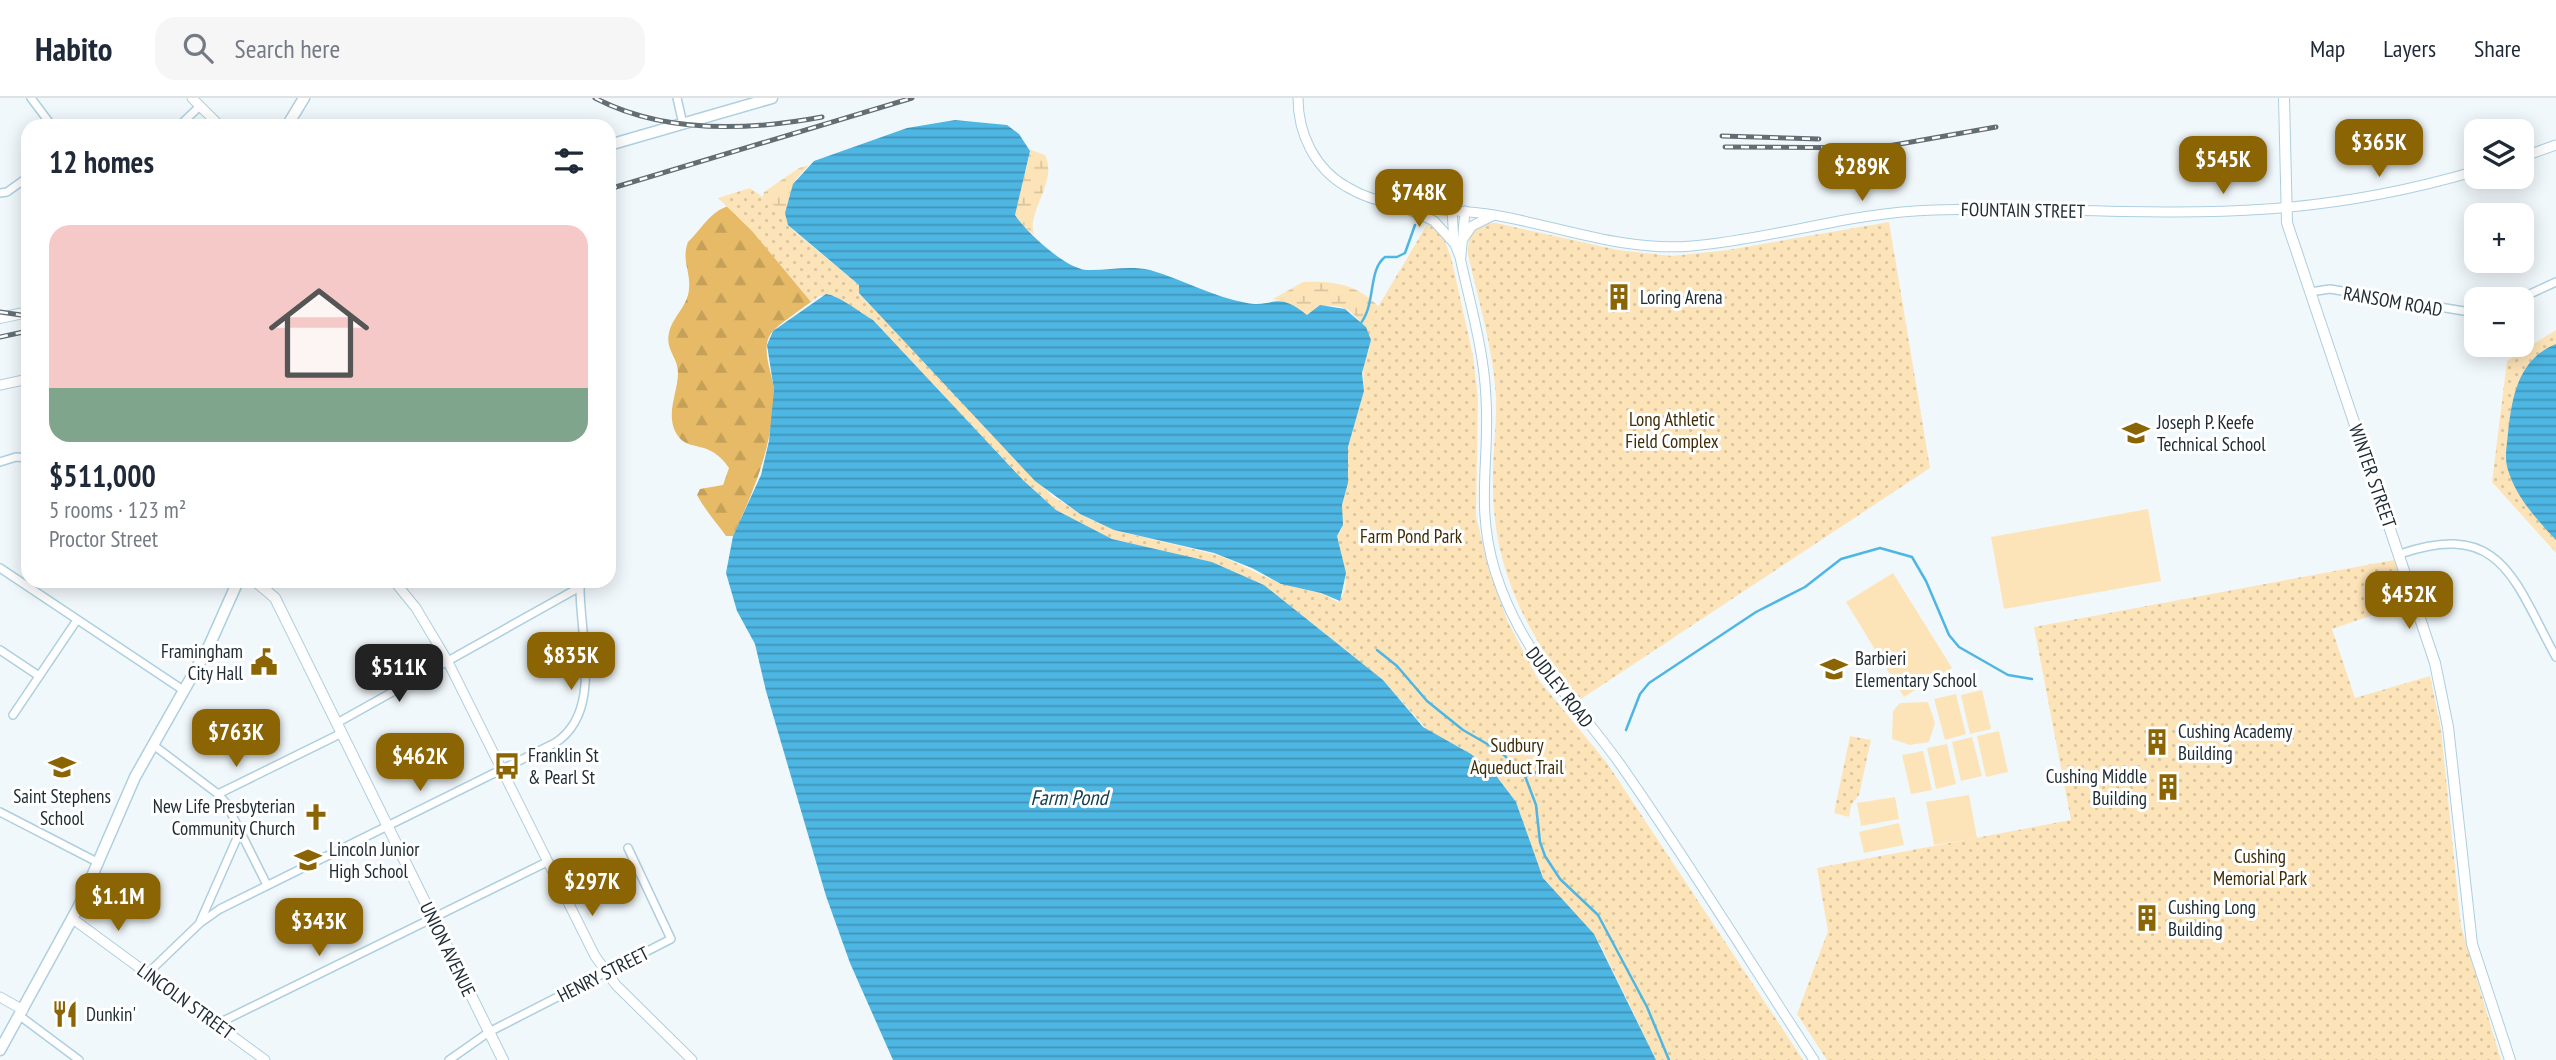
<!DOCTYPE html>
<html lang="en">
<head>
<meta charset="utf-8">
<style>
	:root { --surface:#fff; --page:#f6f6f7; --text:#1f2937; --muted:#747a83; --line:#e0e1e3; --accent:#8b6404 }
	body { margin:0; font-family:"PT Sans Narrow",sans-serif; background:var(--page); color:var(--text); height:100vh; display:flex; flex-direction:column; font-size:26px; white-space:nowrap }
	* { box-sizing:border-box; margin:0 }
	p { font-size:23px; color:var(--muted) }
	.icon { flex:none; width:38px; height:38px; fill:none; stroke:currentColor; stroke-width:2; stroke-linecap:round; stroke-linejoin:round }
	.map { position:relative; flex:1; overflow:hidden }
	.sheet { position:absolute; left:21px; top:21px; width:595px; height:469px; display:flex; flex-direction:column; background:var(--surface); border-radius:21px; box-shadow:0 4px 18px #0003 }
	.sheet>* { flex:none }
	.controls { position:absolute; left:2464px; top:21px; display:grid; gap:14px }
	.controls a { display:grid; place-items:center; width:70px; height:70px; border-radius:14px; background:var(--surface); box-shadow:0 4px 18px #0003; font-size:35px }
	.price { position:absolute; translate:-50% -60px; padding:0 16px; border-radius:14px; background:var(--accent); color:#fff; font-size:23px; line-height:46px; filter:drop-shadow(0 2px 4px #0008) }
	.price::after { content:''; position:absolute; left:50%; top:42px; width:21px; height:16px; margin-left:-10px; background:inherit; clip-path:polygon(0 0,100% 0,50% 100%) }
	.price.current { background:#222; color:#fff }
	ul { padding:0; list-style:none }
	li { display:grid; align-content:center; gap:14px; height:371px; padding:0 28px }
	li+li { border-top:2px solid var(--line) }
	li span { display:grid; place-items:center; height:217px; border-radius:21px; color:#555 }
	li>.icon { margin-inline-start:auto }
	span .icon { width:126px; height:126px; fill:#fffc; stroke-width:1 }
	li b { font-size:30px }
	h2 { display:flex; justify-content:space-between; align-items:center; height:84px; padding:0 28px; font-size:30px }
	header { display:flex; align-items:center; gap:42px; box-sizing:border-box; height:98px; padding:0 35px; background:var(--surface); border-bottom:2px solid var(--line) }
	header strong { font-size:33px }
	nav { display:flex; gap:38px; margin-inline-start:auto; font-size:24px }
	.search { width:490px; height:63px; background:var(--page); display:flex; align-items:center; gap:18px; box-sizing:border-box; padding:0 24px; border-radius:21px; color:var(--muted); font-size:26px }
	.map>svg:first-child { display:block }
	.grass { fill:#fde4b8 }
	.forest { fill:url(#forest-firs) }
	.wetland { fill:url(#wetland-marsh) }
	.park { fill:url(#park-dots) }
	.water { fill:url(#water-rules) }
	.lines { fill:none; stroke-linecap:round; stroke-linejoin:round }
	.stream { stroke:#4eb6e2; stroke-width:2.5 }
	.minor-casing { stroke:#adcfe0; stroke-width:10 }
	.tertiary-casing { stroke:#adcfe0; stroke-width:11 }
	.secondary-casing { stroke:#adcfe0; stroke-width:12 }
	.primary-casing { stroke:#adcfe0; stroke-width:13 }
	.minor { stroke:#fff; stroke-width:7 }
	.tertiary { stroke:#fff; stroke-width:9 }
	.secondary { stroke:#fff; stroke-width:10 }
	.primary { stroke:#fff; stroke-width:10 }
	.rail-casing { stroke:#636e74; stroke-width:5 }
	.rail { stroke:#fff; stroke-width:2.5; stroke-dasharray:8; stroke-linecap:butt }
	.labels { text-anchor:middle; stroke-width:6; stroke-linejoin:round; paint-order:stroke }
	.street-label { font-size:19px; fill:#202d34; stroke:#fff }
	.poi-label { font-size:19px; fill:#202d34; stroke:#fff; text-anchor:start }
	.park-label { font-size:19px; fill:#3e2c06; stroke:#fff }
	.water-label { font-size:21px; font-style:italic; fill:#134053; stroke:#fff }
</style>
</head>
<body>
<header>
<strong>Habito</strong>
<div class="search"><svg class="icon" aria-label="search" viewBox="0 0 24 24"><circle cx="10" cy="10" r="6"/><path d="M15 15l6 6"/></svg>Search here</div>
<nav><a>Map</a><a>Layers</a><a>Share</a></nav>
</header>
<div class="map">
<svg width="2556" height="962" viewBox="0 0 2556 962">
	<defs>
		<pattern id="forest-firs" width="22" height="20" patternUnits="userSpaceOnUse" patternTransform="scale(1.75)"><rect width="22" height="20" fill="#e6ba66"/><path d="M5 1l3.5 6h-7zM16 11l3.5 6h-7z" fill="#c5a059"/></pattern>
		<pattern id="wetland-marsh" width="20" height="14" patternUnits="userSpaceOnUse" patternTransform="scale(1.75)"><rect width="20" height="14" fill="#fde4b8"/><path d="M1 5h8M5 5V1M11 12h8M15 12V8" fill="none" stroke="#d9c49f"/></pattern>
		<pattern id="park-dots" width="8" height="8" patternUnits="userSpaceOnUse" patternTransform="scale(1.75)"><rect width="8" height="8" fill="#fde4b8"/><path d="M2 2h.1M6 6h.1" fill="none" stroke="#d9c49f" stroke-width="1.8" stroke-linecap="round"/></pattern>
		<pattern id="water-rules" width="6" height="5" patternUnits="userSpaceOnUse" patternTransform="scale(1.75)"><rect width="6" height="5" fill="#4eb6e2"/><path d="M0 2.5h6" fill="none" stroke="#4094b8"/></pattern>
	</defs>
	<rect width="100%" height="100%" fill="#f1f8fb"/>
	<g class="grass">
		<polygon points="2148,411 2161,483 2004,511 1991,439"/>
		<polygon points="1893,475 1952,570 1904,599 1846,504"/>
		<polygon points="1982,592 1991,631 1970,636 1961,597"/>
		<polygon points="1956,596 1966,636 1945,642 1934,601"/>
		<polygon points="1928,604 1935,625 1929,644 1910,647 1892,641 1893,613 1900,605"/>
		<polygon points="1999,633 2008,674 1986,679 1977,638"/>
		<polygon points="1972,639 1982,678 1961,683 1952,644"/>
		<polygon points="1947,646 1956,686 1936,691 1927,650"/>
		<polygon points="1923,653 1932,692 1911,696 1902,657"/>
		<polygon points="1969,697 1977,740 1934,747 1926,704"/>
		<polygon points="1895,699 1899,721 1861,728 1857,705"/>
		<polygon points="1899,725 1904,747 1864,755 1859,734"/>
	</g>
	<path class="forest" d="M729 108 816 200C805 209 780 225 773 233 758 249 774 277 774 295 773 348 754 392 733 438H726C716 424 705 412 697 397L700 391 723 387 729 370C710 341 689 354 678 338 664 318 678 295 678 275 678 259 665 252 669 235 672 219 688 208 689 191 691 174 681 162 688 144 702 131 710 113 729 108Z"/>
	<g class="wetland">
		<path d="M1029 51 1045 57C1059 84 1024 116 1035 138 1029 132 1018 125 1015 117 1012 110 1031 66 1029 51Z"/>
		<polygon points="809,67 796,81 786,120 762,100 764,94 799,70"/>
		<path d="M1303 184C1334 183 1357 186 1379 209L1375 276C1369 245 1364 200 1320 209 1315 210 1312 215 1307 217L1290 206 1273 201Z"/>
	</g>
	<g class="park">
		<path d="M750 90 785 115 794 133 859 187 860 196 1052 398 1089 421 1114 432 1221 458 1281 486 1321 495 1338 504C1356 483 1336 460 1337 438L1342 431V407L1348 385V349L1364 293 1363 265 1371 247 1366 229 1428 125 1444 141 1451 159 1473 258 1478 300 1476 418 1489 472 1508 524 1538 581 1607 665 1803 962H1656L1600 846 1543 780 1516 704 1489 669 1463 651 1429 634 1383 582 1264 487 1212 464 1112 441 1056 412 1023 382 873 222 834 198H819L811 204 752 133 718 100Z"/>
		<path d="M1889 124 1930 370 1581 601C1528 542 1493 470 1493 389 1492 359 1497 329 1496 298 1493 251 1479 204 1468 157 1467 138 1475 124 1496 125L1618 152 1672 158 1728 152Z"/>
		<polygon points="2556,232 2556,455 2492,384 2507,263"/>
		<polygon points="2394,462 2408,505 2332,531 2355,600 2430,578 2441,631 2461,828 2501,962 1827,962 1797,916 1828,833 1817,770 2071,722 2034,529"/>
		<polygon points="1850,638 1871,642 1859,697 1851,707 1849,719 1834,715"/>
	</g>
	<g class="water">
		<path d="M955 22 1007 27 1019 36 1030 53 1015 117C1026 134 1065 170 1086 172 1107 173 1128 167 1150 172 1184 182 1213 199 1247 205 1274 210 1276 192 1307 217L1320 207 1345 211 1366 229 1371 242 1362 275 1364 293 1348 349V385L1342 407 1343 427 1337 438 1346 475 1340 503 1321 495 1281 486 1252 470 1214 455 1114 432 1080 416 1035 383 859 195V187L788 127 785 115 793 86 814 63 907 30Z"/>
		<path d="M826 196C838 197 861 215 873 222L1023 382 1056 412 1112 441 1212 464 1264 487 1383 582 1423 629 1471 656 1494 675 1516 704 1543 780 1594 836 1656 962H893L850 865 826 798 766 593 755 546 737 513 726 475 733 438 761 377 769 343 774 292 767 247 773 233Z"/>
		<path d="M2556 246V442C2537 422 2516 399 2508 372 2504 359 2507 348 2508 335 2512 299 2518 261 2556 246Z"/>
	</g>
	<g class="lines">
		<g class="stream">
			<path d="M1361 225C1376 205 1368 172 1385 159H1397L1405 155 1415 127"/>
			<polyline points="1377,552 1397,568 1427,603 1463,632 1501,654 1525,678 1536,707 1540,744 1545,758 1560,781 1598,817 1647,909 1669,962"/>
			<polyline points="1626,632 1640,596 1649,585 1756,514 1805,489 1841,461 1880,450 1912,459 1926,483 1949,537 1959,549 2008,577 2032,581"/>
			<polyline points="1527,678 1537,674"/>
		</g>
		<defs>
			<g id="minor">
				<polyline points="31,0 52,28"/>
				<polyline points="677,0 683,26"/>
				<polyline points="179,28 200,8"/>
				<polyline points="0,95 7,94 28,79"/>
				<polyline points="2310,194 2330,191 2476,215"/>
				<polyline points="2519,201 2556,184"/>
				<polyline points="0,364 16,359 28,360"/>
				<path d="M2400 456C2502 421 2514 483 2556 559"/>
				<polyline points="0,470 183,592"/>
				<polyline points="0,552 39,578"/>
				<polyline points="13,617 77,522"/>
				<polyline points="337,625 580,489"/>
				<polyline points="152,646 218,696 226,705 267,787"/>
				<polyline points="218,696 342,635"/>
				<polyline points="0,714 99,765"/>
				<polyline points="200,824 241,731"/>
				<path d="M148 875 200 825 220 811 555 645C605 613 578 534 580 483"/>
				<polyline points="20,918 79,962"/>
				<polyline points="217,926 547,764"/>
				<polyline points="449,962 489,934 671,841 628,750"/>
			</g>
			<g id="tertiary">
				<polyline points="192,0 220,28"/>
				<path d="M1298 0C1298 36 1315 71 1347 89 1390 115 1446 109 1494 117 1559 128 1624 154 1692 148 1773 141 1852 114 1934 112 2045 108 2156 119 2267 111 2337 106 2408 93 2476 73"/>
				<polyline points="2522,59 2556,47"/>
				<polyline points="1410,112 1434,123 1454,145"/>
				<path d="M1452 112 1454 144 1460 159C1470 206 1484 252 1486 300 1490 363 1475 407 1495 473 1522 559 1570 596 1620 666 1688 763 1750 864 1814 962"/>
				<polyline points="1463,141 1472,128 1492,118"/>
				<polyline points="1461,158 1465,113"/>
				<polyline points="0,287 28,281"/>
				<polyline points="394,483 416,510 447,562 595,858 616,887 692,962"/>
				<polyline points="73,821 265,962"/>
				<polyline points="0,899 23,912"/>
			</g>
			<g id="secondary">
				<polyline points="2284,0 2287,125 2435,565 2448,629 2472,846 2510,962"/>
				<polyline points="0,220 28,214"/>
				<polyline points="255,483 275,500 503,962"/>
			</g>
			<g id="primary">
				<polyline points="287,28 304,0"/>
				<polyline points="609,47 772,0"/>
				<polyline points="0,952 79,808 135,679 209,548 238,483"/>
			</g>
		</defs>
		<use href="#minor" class="minor-casing"/>
		<use href="#tertiary" class="tertiary-casing"/>
		<use href="#secondary" class="secondary-casing"/>
		<use href="#primary" class="primary-casing"/>
		<use href="#minor" class="minor"/>
		<use href="#tertiary" class="tertiary"/>
		<use href="#secondary" class="secondary"/>
		<use href="#primary" class="primary"/>
		<defs>
			<g id="rail">
				<path d="M595 0C664 36 747 33 822 19"/>
				<polyline points="1722,38 1819,41"/>
				<polyline points="1725,49 1877,50 1996,29"/>
				<polyline points="609,91 912,0"/>
				<polyline points="0,214 28,218"/>
				<polyline points="0,239 28,233"/>
			</g>
		</defs>
		<use href="#rail" class="rail-casing"/>
		<use href="#rail" class="rail"/>
	</g>
	<defs>
		<symbol id="building-bare" viewBox="-9 -9 18 18"><path d="M-4-6H4V6H1V3H-1V6H-4ZM-2.5-4.3h1.7v1.8h-1.7ZM.8-4.3h1.7v1.8H.8ZM-2.5-1h1.7V.8h-1.7ZM.8-1h1.7V.8H.8Z" fill="#8b6404" stroke="#fff" stroke-width="2.5" paint-order="stroke"/></symbol>
		<symbol id="school-bare" viewBox="-9 -9 18 18"><path d="M0-5L7-2L0 1L-7-2ZM-4 1L0 2.5L4 1V4Q0 6-4 4Z" fill="#8b6404" stroke="#fff" stroke-width="2.5" paint-order="stroke"/></symbol>
		<symbol id="civic-bare" viewBox="-9 -9 18 18"><path d="M-.6-6.5H3V-4.5H.6V-3L4-1V1h2V6H-6V1h2V-1L-.6-3ZM-1.2 2.5V6h2.4V2.5Z" fill="#8b6404" stroke="#fff" stroke-width="2.5" paint-order="stroke"/></symbol>
		<symbol id="bus-bare" viewBox="-9 -9 18 18"><path d="M-5-6H5V4H4V6H2V4H-2V6H-4V4H-5ZM-3.5-4V0h7V-4ZM-3.5 1.2v1.5H-2V1.2ZM2 1.2v1.5H3.5V1.2Z" fill="#8b6404" stroke="#fff" stroke-width="2.5" paint-order="stroke"/></symbol>
		<symbol id="church-bare" viewBox="-9 -9 18 18"><path d="M-1.2-6h2.4v3.5h3.3v2.4h-3.3V6h-2.4V-.1h-3.3v-2.4h3.3Z" fill="#8b6404" stroke="#fff" stroke-width="2.5" paint-order="stroke"/></symbol>
		<symbol id="restaurant-bare" viewBox="-9 -9 18 18"><path d="M-5-6h1v4h1v-4h1v4h1v-4h1v5L-1.5 .5V6h-2V.5L-5-1ZM5-6V6H3V1.5H1.5Q1.5-4 5-6Z" fill="#8b6404" stroke="#fff" stroke-width="2.5" paint-order="stroke"/></symbol>
	</defs>
	<g fill-rule="evenodd">
		<use href="#building-bare" x="1600" y="180" width="38" height="38"/>
		<use href="#school-bare" x="2117" y="316" width="38" height="38"/>
		<use href="#civic-bare" x="245" y="545" width="38" height="38"/>
		<use href="#school-bare" x="1815" y="552" width="38" height="38"/>
		<use href="#building-bare" x="2138" y="625" width="38" height="38"/>
		<use href="#bus-bare" x="488" y="649" width="38" height="38"/>
		<use href="#school-bare" x="43" y="650" width="38" height="38"/>
		<use href="#building-bare" x="2149" y="670" width="38" height="38"/>
		<use href="#church-bare" x="297" y="700" width="38" height="38"/>
		<use href="#school-bare" x="289" y="743" width="38" height="38"/>
		<use href="#building-bare" x="2128" y="801" width="38" height="38"/>
		<use href="#restaurant-bare" x="46" y="897" width="38" height="38"/>
	</g>
	<g class="labels">
		<g class="street-label">
			<text transform="translate(2023 112) rotate(1)" y="7">FOUNTAIN STREET</text>
			<text transform="translate(2393 203) rotate(10)" y="7">RANSOM ROAD</text>
			<text transform="translate(2373 378) rotate(71)" y="7">WINTER STREET</text>
			<text transform="translate(1560 589) rotate(52)" y="7">DUDLEY ROAD</text>
			<text transform="translate(448 851) rotate(64)" y="7">UNION AVENUE</text>
			<text transform="translate(603 876) rotate(-27)" y="7">HENRY STREET</text>
			<text transform="translate(186 903) rotate(36)" y="7">LINCOLN STREET</text>
		</g>
		<g class="poi-label">
			<text x="1640" y="206">Loring Arena</text>
			<text x="2157" y="331">Joseph P. Keefe<tspan x="2157" dy="22">Technical School</tspan></text>
			<text x="243" y="560" text-anchor="end">Framingham<tspan x="243" dy="22">City Hall</tspan></text>
			<text x="1855" y="567">Barbieri<tspan x="1855" dy="22">Elementary School</tspan></text>
			<text x="2178" y="640">Cushing Academy<tspan x="2178" dy="22">Building</tspan></text>
			<text x="528" y="664">Franklin St<tspan x="528" dy="22">&amp; Pearl St</tspan></text>
			<text x="2147" y="685" text-anchor="end">Cushing Middle<tspan x="2147" dy="22">Building</tspan></text>
			<text x="62" y="705" text-anchor="middle">Saint Stephens<tspan x="62" dy="22">School</tspan></text>
			<text x="295" y="715" text-anchor="end">New Life Presbyterian<tspan x="295" dy="22">Community Church</tspan></text>
			<text x="329" y="758">Lincoln Junior<tspan x="329" dy="22">High School</tspan></text>
			<text x="2168" y="816">Cushing Long<tspan x="2168" dy="22">Building</tspan></text>
			<text x="86" y="923">Dunkin'</text>
		</g>
		<g class="park-label">
			<text x="1672" y="328">Long Athletic<tspan x="1672" dy="22">Field Complex</tspan></text>
			<text x="1411" y="445">Farm Pond Park</text>
			<text x="1517" y="654">Sudbury<tspan x="1517" dy="22">Aqueduct Trail</tspan></text>
			<text x="2260" y="765">Cushing<tspan x="2260" dy="22">Memorial Park</tspan></text>
		</g>
		<g class="water-label">
			<text x="1069" y="707">Farm Pond</text>
		</g>
	</g>
</svg>
<div class="controls">
<a><svg class="icon" aria-label="layers" viewBox="0 0 24 24"><path d="M12 4l9 5-9 5-9-5zM3 14l9 5 9-5"/></svg></a>
<a>+</a>
<a>−</a>
</div>
<b class="price" style="left:2379px;top:81px">$365K</b>
<b class="price" style="left:2223px;top:98px">$545K</b>
<b class="price" style="left:1862px;top:105px">$289K</b>
<b class="price" style="left:1419px;top:131px">$748K</b>
<b class="price" style="left:2409px;top:533px">$452K</b>
<b class="price" style="left:571px;top:594px">$835K</b>
<b class="price current" style="left:399px;top:606px">$511K</b>
<b class="price" style="left:236px;top:671px">$763K</b>
<b class="price" style="left:420px;top:695px">$462K</b>
<b class="price" style="left:592px;top:820px">$297K</b>
<b class="price" style="left:118px;top:835px">$1.1M</b>
<b class="price" style="left:319px;top:860px">$343K</b>
<section class="sheet">
<h2>12 homes<svg class="icon" aria-label="filters" viewBox="0 0 24 24"><path d="M4 7h16M4 17h16"/><circle cx="9" cy="7" r="2"/><circle cx="15" cy="17" r="2"/></svg></h2>
<ul>
<li><span style="background:linear-gradient(#f6c9c9 75%,#7fa58c 0)"><svg class="icon" aria-label="home" viewBox="0 0 24 24"><path d="M3 11l9-7 9 7M6 9v11h12V9"/></svg></span><div><b>$511,000</b><p>5 rooms · 123 m²</p><p>Proctor Street</p></div></li>
</ul>
</section>
</div>
</body>
</html>
